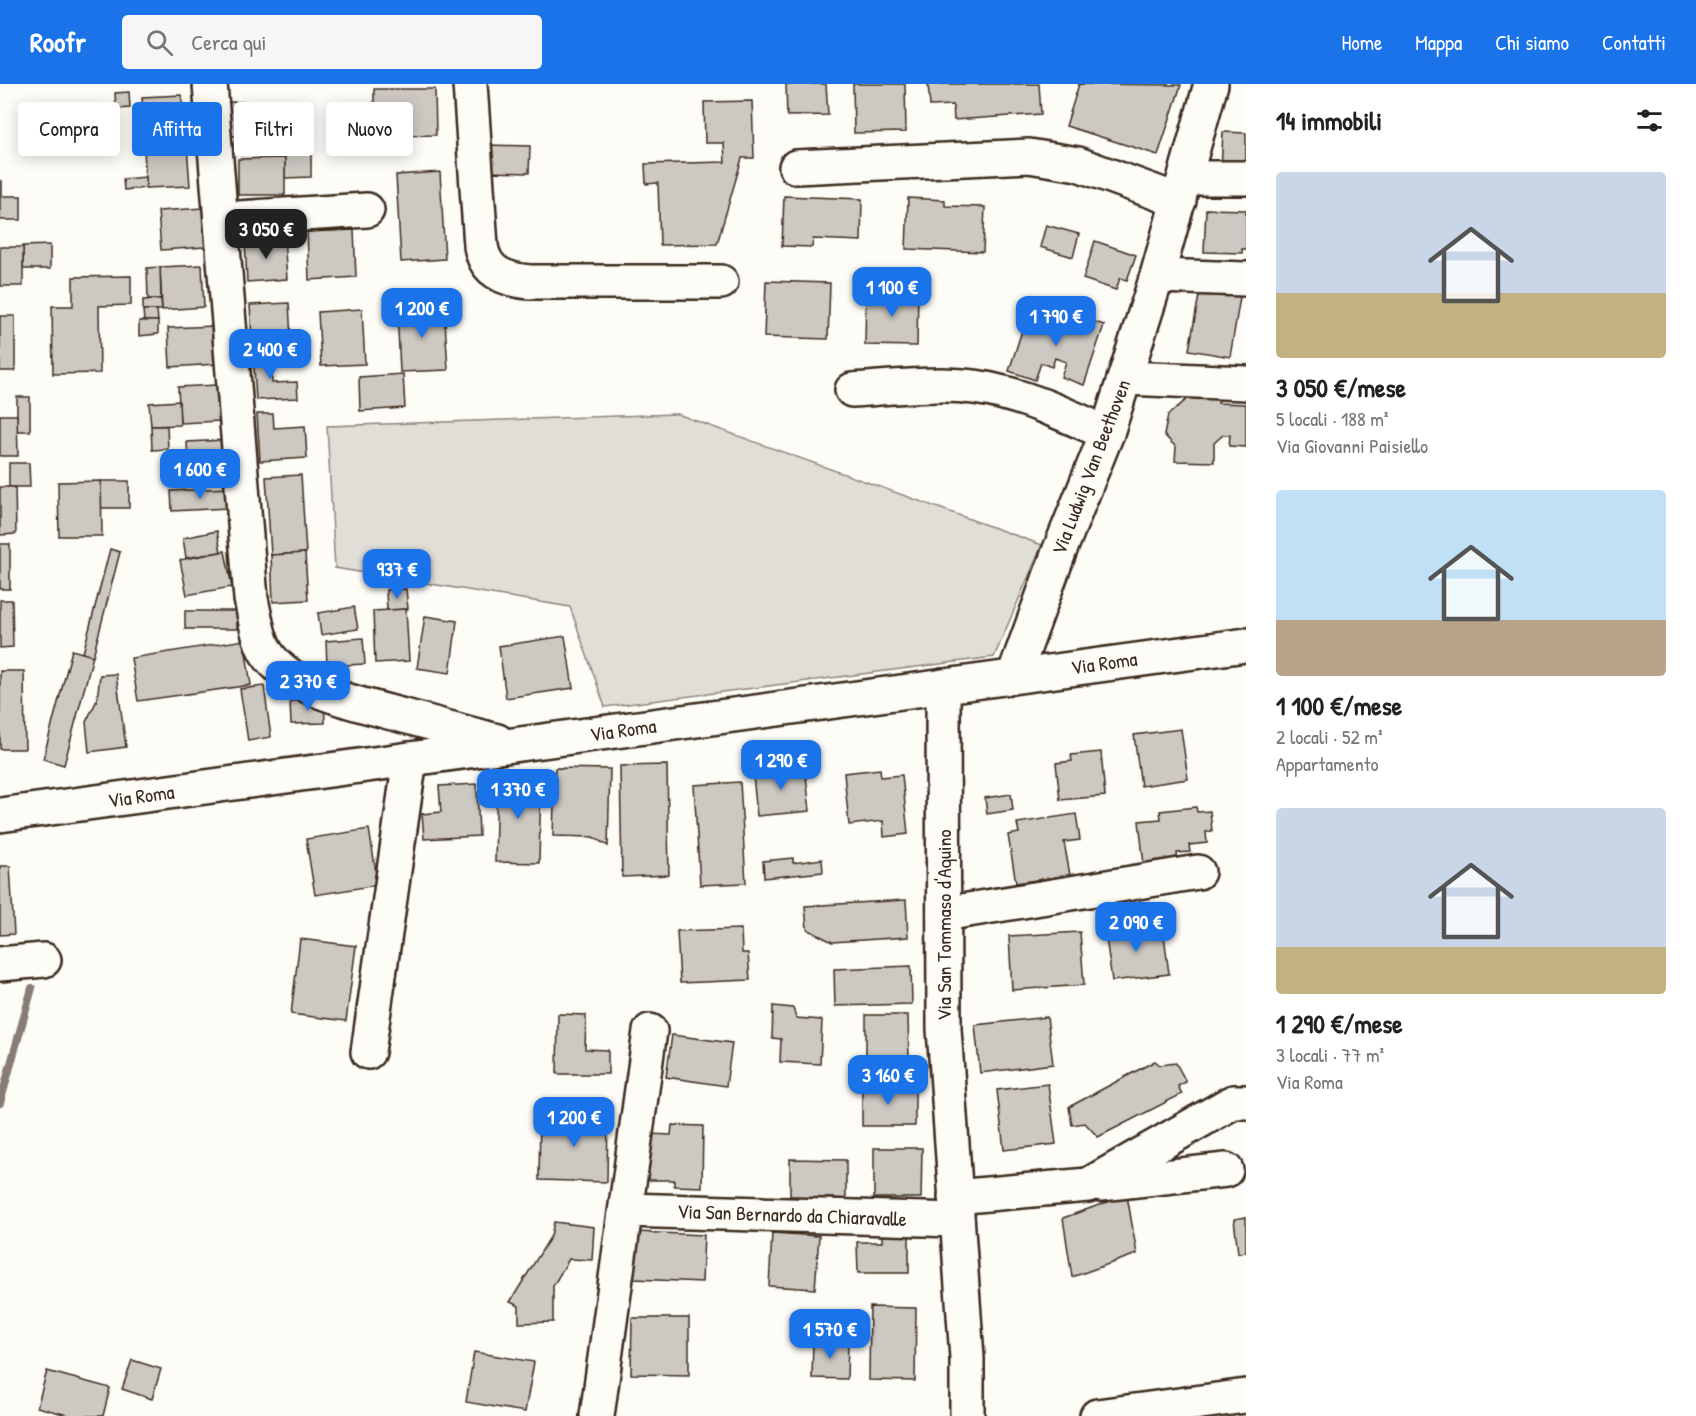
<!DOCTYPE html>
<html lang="it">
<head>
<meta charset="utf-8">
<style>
	:root { --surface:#fff; --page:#f6f6f6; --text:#222; --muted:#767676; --accent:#1a73e8 }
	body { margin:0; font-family:"Patrick Hand",sans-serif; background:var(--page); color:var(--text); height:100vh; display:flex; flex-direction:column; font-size:22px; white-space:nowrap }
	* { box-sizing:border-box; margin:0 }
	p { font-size:20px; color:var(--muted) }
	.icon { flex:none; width:33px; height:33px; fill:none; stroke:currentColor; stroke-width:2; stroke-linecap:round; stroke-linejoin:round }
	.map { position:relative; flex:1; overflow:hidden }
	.sheet { display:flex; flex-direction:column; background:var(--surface); width:450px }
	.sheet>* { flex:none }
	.banner { position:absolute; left:18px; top:18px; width:570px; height:54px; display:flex; gap:12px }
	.price { position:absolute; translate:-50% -51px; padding:0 14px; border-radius:12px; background:var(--accent); color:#fff; font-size:20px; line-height:39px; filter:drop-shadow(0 2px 3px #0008) }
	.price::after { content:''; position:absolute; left:50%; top:36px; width:18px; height:14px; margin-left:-9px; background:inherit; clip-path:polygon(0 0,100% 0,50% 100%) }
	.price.on { background:#222; color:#fff }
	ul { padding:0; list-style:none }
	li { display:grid; align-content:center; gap:12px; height:318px; padding:0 30px }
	li span { display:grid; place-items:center; height:186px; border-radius:6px; color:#555 }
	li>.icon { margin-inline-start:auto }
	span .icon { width:108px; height:108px; fill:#fffc; stroke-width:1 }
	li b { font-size:26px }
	h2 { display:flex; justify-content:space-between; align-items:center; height:72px; padding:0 30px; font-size:26px }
	.pill { padding:0 21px; border-radius:6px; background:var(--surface); box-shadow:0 3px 15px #0003; font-size:21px; line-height:54px }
	.pill.on { background:var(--accent); color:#fff }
	header { display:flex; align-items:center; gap:36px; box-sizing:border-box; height:84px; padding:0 30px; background:var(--accent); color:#fff }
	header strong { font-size:28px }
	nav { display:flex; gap:33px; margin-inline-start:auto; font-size:21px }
	.search { width:420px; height:54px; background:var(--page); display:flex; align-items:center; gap:15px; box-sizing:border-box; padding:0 21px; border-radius:6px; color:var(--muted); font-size:22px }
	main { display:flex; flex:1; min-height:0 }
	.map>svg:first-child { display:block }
	.green { fill:#e1ded7; stroke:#8e847a; stroke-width:1.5 }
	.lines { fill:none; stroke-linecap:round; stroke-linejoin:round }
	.stream { stroke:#887d74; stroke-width:8 }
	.building { fill:#cdc8c2; stroke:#3b2a1e; stroke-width:1.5 }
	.minor-casing { stroke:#3b2a1e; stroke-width:38 }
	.minor { stroke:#fdfcf7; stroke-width:33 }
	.labels { text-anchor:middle; stroke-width:5; stroke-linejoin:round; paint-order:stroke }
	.street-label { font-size:20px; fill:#3b2a1e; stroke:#fdfcf7 }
</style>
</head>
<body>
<header>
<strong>Roofr</strong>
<div class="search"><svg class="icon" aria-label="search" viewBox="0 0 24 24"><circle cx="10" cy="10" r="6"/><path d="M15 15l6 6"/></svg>Cerca qui</div>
<nav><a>Home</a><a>Mappa</a><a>Chi siamo</a><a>Contatti</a></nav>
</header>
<main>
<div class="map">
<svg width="1246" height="1332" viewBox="0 0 1246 1332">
	<rect width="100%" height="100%" fill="#fdfcf7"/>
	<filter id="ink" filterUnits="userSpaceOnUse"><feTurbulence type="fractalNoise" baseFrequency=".0167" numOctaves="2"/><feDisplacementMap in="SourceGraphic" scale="12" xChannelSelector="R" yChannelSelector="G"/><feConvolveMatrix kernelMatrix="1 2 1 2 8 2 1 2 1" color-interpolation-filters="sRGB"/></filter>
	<g filter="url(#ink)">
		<polygon class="green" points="677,330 1042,461 994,573 605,623 570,523 335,484 327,342"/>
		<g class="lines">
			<polyline class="stream" points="0,1019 32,904"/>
		</g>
		<g class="building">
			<polygon points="786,0 826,0 828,31 787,32"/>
			<polygon points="853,0 905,0 906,48 854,49"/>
			<polygon points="928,0 1039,0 1041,30 954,36 953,21 930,22"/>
			<polygon points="1079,0 1181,1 1158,71 1066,42"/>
			<polygon points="374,5 435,5 436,51 393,52 393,21 374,22"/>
			<polygon points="129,8 130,24 116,25 115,9"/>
			<polygon points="182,11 184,49 144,51 142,13"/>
			<polygon points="752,17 754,74 742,74 717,160 660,161 658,99 646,100 645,80 725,78 724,59 705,59 704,18"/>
			<polygon points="226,18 274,18 275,52 227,52"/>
			<polygon points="1223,48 1246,49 1246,86 1221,85"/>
			<polygon points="284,57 311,57 311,93 285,94"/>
			<polygon points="487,61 530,62 529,89 486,88"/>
			<polygon points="187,62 190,102 146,104 144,64"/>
			<polygon points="285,74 285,111 238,111 238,75"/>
			<polygon points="440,88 445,175 401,178 396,91"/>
			<polygon points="146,93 146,104 124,106 123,95"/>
			<polygon points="0,97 2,97 2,112 21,112 21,136 0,136"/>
			<polygon points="784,112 862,115 861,157 813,155 812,163 782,162"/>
			<polygon points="908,114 945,116 945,122 985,123 983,168 906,165"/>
			<polygon points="203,124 205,163 161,166 158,127"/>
			<polygon points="1206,125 1246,126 1246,165 1242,165 1242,169 1204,168"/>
			<polygon points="1046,141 1079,150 1073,173 1040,163"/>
			<polygon points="354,146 356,193 309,196 307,148"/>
			<polygon points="284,154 287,195 247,198 245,156"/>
			<polygon points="1095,157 1136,171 1127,196 1120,194 1116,206 1083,195"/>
			<polygon points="50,161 50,185 23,185 23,162"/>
			<rect x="0" y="163" width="23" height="39"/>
			<polygon points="202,181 204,223 162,226 160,183"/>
			<polygon points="160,183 161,215 148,215 147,184"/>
			<polygon points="131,192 131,221 99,222 100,289 53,290 52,222 73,222 73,193"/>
			<polygon points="766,197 830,199 828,255 764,253"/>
			<polygon points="866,206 918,206 917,262 865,261"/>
			<polygon points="1200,206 1240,213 1230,273 1189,266"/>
			<polygon points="161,215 162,226 143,226 143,216"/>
			<polygon points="289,219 291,255 252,257 250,221"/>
			<polygon points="444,221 448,286 400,288 397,224"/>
			<polygon points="362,225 365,280 321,282 318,228"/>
			<polygon points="1029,225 1055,234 1053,240 1061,243 1063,238 1076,242 1079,233 1104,241 1084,301 1061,293 1066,278 1055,274 1052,283 1041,279 1035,296 1009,287"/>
			<polygon points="143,226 157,226 158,237 144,237"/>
			<rect x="0" y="232" width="15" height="55"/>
			<polygon points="139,237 158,237 158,250 139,252"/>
			<polygon points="215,242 217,280 170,283 168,244"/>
			<polygon points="253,267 270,267 272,299 297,298 298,314 256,316"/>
			<polygon points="403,290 405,324 360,327 359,293"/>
			<polygon points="217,301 220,337 180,339 178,303"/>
			<polygon points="1191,312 1218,314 1218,319 1246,320 1246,363 1229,362 1230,351 1223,351 1214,359 1214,378 1175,377 1176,363 1164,351 1168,331"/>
			<rect x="17" y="313" width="13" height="34"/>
			<polygon points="179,317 180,341 151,342 149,319"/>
			<polygon points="257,330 273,330 274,344 305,342 307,374 260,377"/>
			<polygon points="0,331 17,331 18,372 0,372"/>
			<polygon points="151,342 167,342 168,365 152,366"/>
			<polygon points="226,356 228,396 189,398 187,358"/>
			<polygon points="9,379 29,379 30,403 9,403"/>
			<polygon points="301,391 306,469 271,471 266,393"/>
			<rect x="101" y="397" width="28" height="27"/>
			<polygon points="101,397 102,452 59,452 58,398"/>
			<polygon points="0,403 15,403 16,450 0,451"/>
			<polygon points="227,404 228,424 172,427 171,407"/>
			<polygon points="217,447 221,468 186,474 183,454"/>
			<rect x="0" y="460" width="10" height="45"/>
			<polygon points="110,465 120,468 93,572 83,569"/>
			<polygon points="225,467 232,503 187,511 180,476"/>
			<polygon points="305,469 308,516 273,518 271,471"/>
			<polygon points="406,505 408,525 387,526 386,506"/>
			<polygon points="0,516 12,516 13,563 0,564"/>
			<polygon points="354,523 358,545 321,551 318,529"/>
			<polygon points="406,525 409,577 375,579 373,527"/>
			<rect x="185" y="527" width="52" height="18"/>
			<polygon points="425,532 457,537 450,589 417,584"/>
			<polygon points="565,552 573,604 506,614 499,562"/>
			<polygon points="363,554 365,580 327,582 326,557"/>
			<polygon points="244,556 251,601 138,617 131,574"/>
			<polygon points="72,566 93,572 64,681 43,675"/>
			<polygon points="0,587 24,587 25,665 0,665"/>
			<polygon points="116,590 126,663 89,668 86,638 97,616 100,591"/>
			<polygon points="264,602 271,653 248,657 240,605"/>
			<polygon points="324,616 325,639 291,640 290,617"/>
			<polygon points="1181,645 1188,695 1141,702 1134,651"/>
			<polygon points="1101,668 1105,712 1060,716 1056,679 1072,677 1071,671"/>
			<polygon points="667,681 669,791 622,793 620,682"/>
			<polygon points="786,681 786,685 805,683 810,727 757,732 753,691 765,690 764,683"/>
			<polygon points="555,684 610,685 608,762 593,753 553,752"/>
			<polygon points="880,685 881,693 902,691 908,750 884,753 883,737 849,741 844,689"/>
			<polygon points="497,693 541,694 539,779 495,778"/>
			<polygon points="740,698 746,799 700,801 694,701"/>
			<polygon points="477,700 479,752 424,755 422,730 441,728 439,702"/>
			<polygon points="1011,710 1013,726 987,730 985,714"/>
			<polygon points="1196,723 1197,728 1210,727 1212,747 1206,748 1207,759 1189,761 1190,768 1177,769 1178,778 1144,781 1139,737 1161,735 1160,727"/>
			<polygon points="1076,730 1080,756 1064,758 1070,791 1016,799 1008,751 1019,749 1017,739"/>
			<polygon points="369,745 378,801 315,811 306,755"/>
			<polygon points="793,774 793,779 822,775 823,788 764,794 763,777"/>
			<polygon points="0,782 10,782 14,850 0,851"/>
			<polygon points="906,816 908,853 832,858 807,845 805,822"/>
			<polygon points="1149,840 1151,852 1164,851 1169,890 1112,897 1105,846"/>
			<polygon points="741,845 742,869 748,869 750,896 680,899 677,847"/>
			<polygon points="1080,848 1084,901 1012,906 1009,852"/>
			<polygon points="300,855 356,862 346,937 291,930"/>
			<polygon points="911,882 912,920 835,922 834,885"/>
			<polygon points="773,922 793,924 796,934 822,936 820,980 780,978 781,955 772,954"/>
			<polygon points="558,930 586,931 585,965 608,966 608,990 557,990"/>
			<polygon points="866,931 908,931 909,975 866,975"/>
			<polygon points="1047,933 1053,980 980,989 975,941"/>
			<polygon points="672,951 732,959 726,1002 666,993"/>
			<polygon points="1155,977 1160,981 1176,979 1186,998 1178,1002 1182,1010 1098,1053 1085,1039 1072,1041 1069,1023"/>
			<polygon points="1048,1000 1056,1060 1004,1066 997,1006"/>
			<rect x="862" y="1001" width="53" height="41"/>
			<polygon points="540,1030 608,1032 607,1098 539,1096"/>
			<polygon points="672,1041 703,1042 702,1103 674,1102 674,1096 649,1096 649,1050 671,1051"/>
			<polygon points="874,1064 922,1064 921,1114 874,1114"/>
			<polygon points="790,1075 846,1076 846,1115 826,1114 826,1118 802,1118 800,1112 790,1112"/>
			<polygon points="1127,1111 1137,1170 1072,1193 1063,1134"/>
			<polygon points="1246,1133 1246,1168 1238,1169 1234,1135"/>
			<polygon points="554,1138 594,1143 592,1176 569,1175 553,1202 553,1238 519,1239 519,1222 510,1218 551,1152"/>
			<polygon points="882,1144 909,1144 909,1189 858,1189 857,1158 882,1158"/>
			<polygon points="636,1148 704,1151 702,1198 634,1195"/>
			<polygon points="772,1149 819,1152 815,1205 769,1202"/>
			<polygon points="870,1223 916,1224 915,1297 869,1296"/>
			<polygon points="632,1234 689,1234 689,1291 631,1290"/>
			<polygon points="813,1257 848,1258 847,1295 812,1294"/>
			<polygon points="474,1268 534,1278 525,1328 466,1318"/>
			<polygon points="132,1276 161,1285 152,1315 122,1305"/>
			<polygon points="47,1287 110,1304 103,1332 71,1332 37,1323"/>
		</g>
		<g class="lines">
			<defs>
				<g id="minor">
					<path d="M210 0 251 515C255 532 257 552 266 568 292 608 361 620 404 632 435 640 466 649 497 657"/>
					<path d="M470 0 481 162C485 189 506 196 530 198H721"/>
					<polyline points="796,83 1029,72 1078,80 1179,117"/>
					<polyline points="1185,94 1246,94"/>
					<polyline points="221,135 367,126"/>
					<polyline points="1157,192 1246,195"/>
					<polyline points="1125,294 1246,299"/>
					<path d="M852 306C902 303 955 295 1004 309 1039 318 1074 335 1107 349"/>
					<polyline points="1014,592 1059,468 1107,349 1157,192 1211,0"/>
					<polyline points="943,602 944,945 967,1274 967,1332"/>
					<polyline points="0,731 1246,561"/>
					<polyline points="944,830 1198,788"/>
					<polyline points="0,880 44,876"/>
					<polyline points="368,968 410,675"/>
					<polyline points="1101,1100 1226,1086"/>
					<polyline points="955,1113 1088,1101 1233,1018 1246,1018"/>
					<polyline points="626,1126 957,1136"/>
					<polyline points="597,1332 650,947"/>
					<polyline points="1097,1332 1246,1312"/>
				</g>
			</defs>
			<use href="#minor" class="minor-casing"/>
			<use href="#minor" class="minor"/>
		</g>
	</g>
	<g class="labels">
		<g class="street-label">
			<text transform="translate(1091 383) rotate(-69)" y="7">Via Ludwig Van Beethoven</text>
			<text transform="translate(1104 579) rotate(-8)" y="7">Via Roma</text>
			<text transform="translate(623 646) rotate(-8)" y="7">Via Roma</text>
			<text transform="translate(141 712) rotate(-8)" y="7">Via Roma</text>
			<text transform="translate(944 841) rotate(-90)" y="7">Via San Tommaso d'Aquino</text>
			<text transform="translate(792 1131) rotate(2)" y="7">Via San Bernardo da Chiaravalle</text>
		</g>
	</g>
</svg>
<b class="price on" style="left:266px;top:176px">3 050 €</b>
<b class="price" style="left:892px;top:234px">1 100 €</b>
<b class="price" style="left:422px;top:255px">1 200 €</b>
<b class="price" style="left:1056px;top:263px">1 790 €</b>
<b class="price" style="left:270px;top:296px">2 400 €</b>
<b class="price" style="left:200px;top:416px">1 600 €</b>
<b class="price" style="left:397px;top:516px">937 €</b>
<b class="price" style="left:308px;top:628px">2 370 €</b>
<b class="price" style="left:781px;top:707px">1 290 €</b>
<b class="price" style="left:518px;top:736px">1 370 €</b>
<b class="price" style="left:1136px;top:869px">2 090 €</b>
<b class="price" style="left:888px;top:1022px">3 160 €</b>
<b class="price" style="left:574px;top:1064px">1 200 €</b>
<b class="price" style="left:830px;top:1276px">1 570 €</b>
<div class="banner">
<a class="pill">Compra</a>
<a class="pill on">Affitta</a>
<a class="pill">Filtri</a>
<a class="pill">Nuovo</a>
</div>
</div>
<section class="sheet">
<h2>14 immobili<svg class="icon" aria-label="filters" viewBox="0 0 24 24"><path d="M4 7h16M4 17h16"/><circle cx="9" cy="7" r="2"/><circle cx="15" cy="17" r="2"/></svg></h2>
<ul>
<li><span style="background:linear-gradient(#c9d6e8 65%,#c2b280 0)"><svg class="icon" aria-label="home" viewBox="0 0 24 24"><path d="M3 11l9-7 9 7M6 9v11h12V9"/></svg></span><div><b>3 050 €/mese</b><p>5 locali · 188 m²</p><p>Via Giovanni Paisiello</p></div></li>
<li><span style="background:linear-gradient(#bfe0f5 70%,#b9a48a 0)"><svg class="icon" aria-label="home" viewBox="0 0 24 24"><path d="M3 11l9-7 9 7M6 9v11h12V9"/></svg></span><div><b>1 100 €/mese</b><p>2 locali · 52 m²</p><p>Appartamento</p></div></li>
<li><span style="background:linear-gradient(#c9d6e8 75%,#c2b280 0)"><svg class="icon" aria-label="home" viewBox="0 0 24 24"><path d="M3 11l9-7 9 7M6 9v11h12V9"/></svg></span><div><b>1 290 €/mese</b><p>3 locali · 77 m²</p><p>Via Roma</p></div></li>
</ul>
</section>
</main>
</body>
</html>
